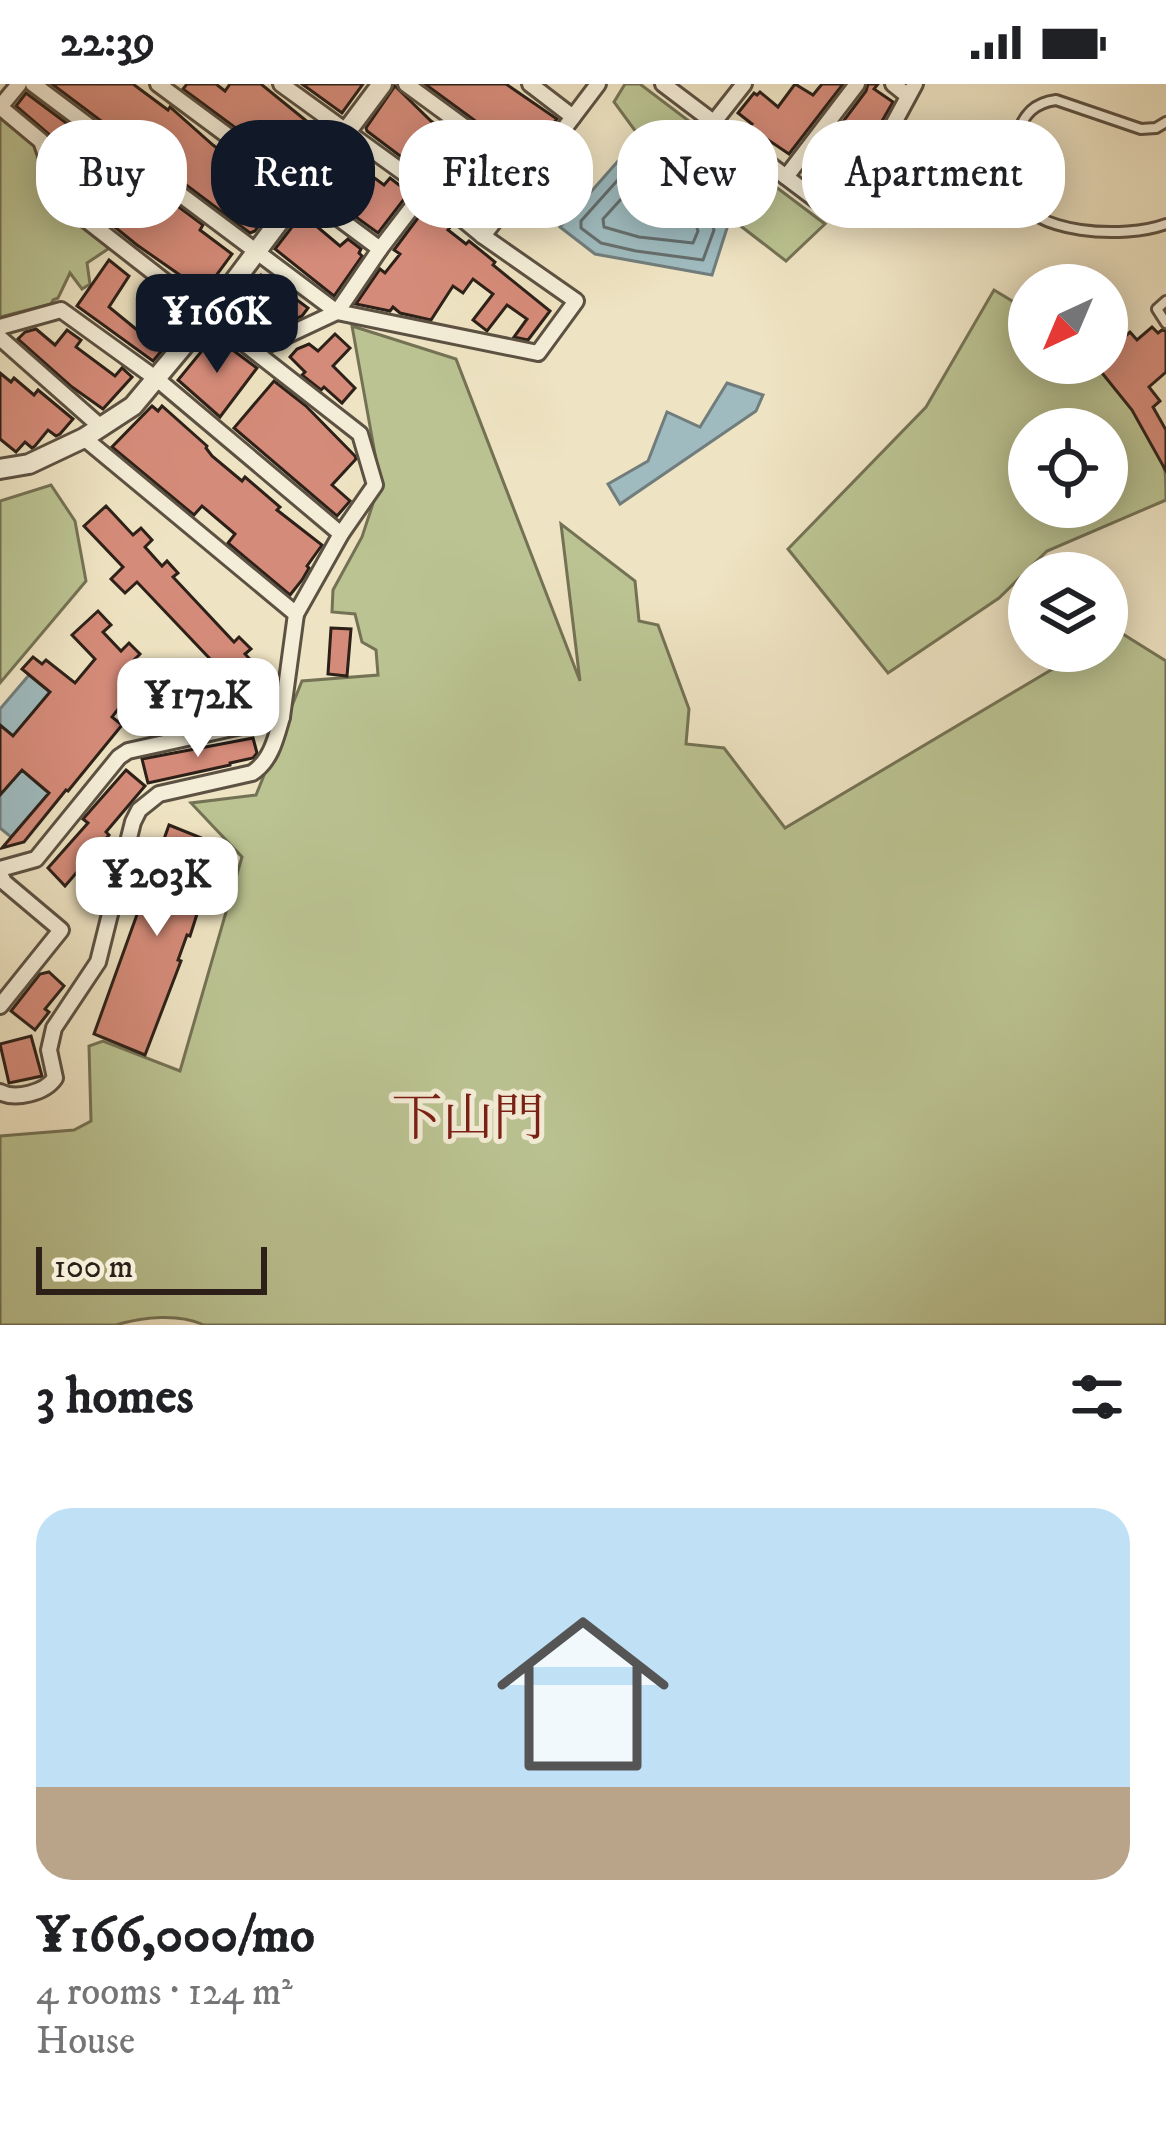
<!DOCTYPE html>
<html lang="en">
<head>
<meta charset="utf-8">
<style>
	:root { --surface:#fff; --page:#f6f6f6; --text:#202124; --muted:#757577; --accent:#111827 }
	body { margin:0; font-family:"IM FELL DW Pica","Noto Serif JP",serif; background:var(--page); color:var(--text); height:100vh; display:flex; flex-direction:column; font-size:45px; white-space:nowrap }
	* { box-sizing:border-box; margin:0 }
	p { font-size:39px; color:var(--muted) }
	.icon { flex:none; width:66px; height:66px; fill:none; stroke:currentColor; stroke-width:2; stroke-linecap:round; stroke-linejoin:round }
	.map { position:relative; height:1241px; overflow:hidden }
	.panel { display:flex; flex-direction:column; background:var(--surface); flex:1 }
	.panel>* { flex:none }
	.hud { position:absolute; left:36px; top:36px; width:1095px; height:108px; display:flex; gap:24px }
	.needle { width:78px; rotate:224deg }
	.buttons { position:absolute; left:1008px; top:180px; display:grid; gap:24px }
	.buttons a { display:grid; place-items:center; width:120px; height:120px; border-radius:50%; background:var(--surface); box-shadow:0 6px 30px #0003; font-size:60px }
	.scale { position:absolute; left:36px; bottom:30px; width:231px; box-sizing:border-box; padding-left:12px; border:6px solid #2c2018; border-top:0; font-size:33px; line-height:42px; white-space:nowrap; color:#2c2018; -webkit-text-stroke:9px #f4edd7; paint-order:stroke }
	.price { position:absolute; translate:-50% -102px; padding:0 27px; border-radius:24px; background:#fff; color:#222; font-size:39px; line-height:78px; filter:drop-shadow(0 3px 6px #0008) }
	.price::after { content:''; position:absolute; left:50%; top:72px; width:36px; height:27px; margin-left:-18px; background:inherit; clip-path:polygon(0 0,100% 0,50% 100%) }
	.price.selected { background:var(--accent); color:#fff }
	ul { padding:0; list-style:none }
	li { display:grid; align-content:center; gap:24px; height:636px; padding:0 36px }
	li span { display:grid; place-items:center; height:372px; border-radius:36px; color:#555 }
	li>.icon { margin-inline-start:auto }
	span .icon { width:216px; height:216px; fill:#fffc; stroke-width:1 }
	li b { font-size:51px }
	h2 { display:flex; justify-content:space-between; align-items:center; height:144px; padding:0 36px; font-size:51px }
	.tag { padding:0 42px; border-radius:48px; background:var(--surface); box-shadow:0 6px 30px #0003; font-size:42px; line-height:108px }
	.tag.selected { background:var(--accent); color:#fff }
	.status { display:flex; justify-content:space-between; align-items:center; height:84px; padding:0 60px; background:var(--surface); direction:ltr }
	.status svg { height:33px; fill:currentColor }
	.map>svg:first-child { display:block }
	.green { fill:#bbc392; stroke:#747255; stroke-width:3; fill-rule:evenodd }
	.water { fill:#9fbbbf; stroke:#717d7c; stroke-width:3 }
	.lines { fill:none; stroke-linecap:round; stroke-linejoin:round }
	.shore { stroke:#666e6c; stroke-width:3 }
	.building { fill:#d58b79; stroke:#2c2018; stroke-width:3 }
	.service-casing { stroke:#5c5142; stroke-width:14 }
	.minor-casing { stroke:#5c5142; stroke-width:20 }
	.tertiary-casing { stroke:#5c5142; stroke-width:24 }
	.service { stroke:#f4edd7; stroke-width:8 }
	.minor { stroke:#f4edd7; stroke-width:14 }
	.tertiary { stroke:#f4edd7; stroke-width:18 }
	.labels { text-anchor:middle; stroke-width:10; stroke-linejoin:round; paint-order:stroke }
	.quarter-label { font-size:51px; fill:#7a1f14; stroke:#f4edd7 }
</style>
</head>
<body>
<div class="status"><b>22:39</b><svg viewBox="0 0 49 12"><path d="M0 12V9h3v3zM5 12V6h3v6zM10 12V3h3v9zM15 12V0h3v12zM26 1h20v11H26zM47 4h2v5h-2z"/></svg></div>
<div class="map">
<svg width="1166" height="1241" viewBox="0 0 1166 1241">
	<rect width="100%" height="100%" fill="#eee3c2"/>
	<filter id="stains"><feTurbulence type="fractalNoise" baseFrequency=".00167" numOctaves="4"/><feColorMatrix values="0 0 0 0 .2 0 0 0 0 .09 0 0 0 0 .02 0 0 0 .5 -.17"/></filter>
	<radialGradient id="worn" r=".72"><stop offset=".6" stop-color="#630" stop-opacity="0"/><stop offset="1" stop-color="#630" stop-opacity=".3"/></radialGradient>
	<g class="green">
		<polygon points="625,0 640,0 825,140 786,177 707,116 647,63 614,18"/>
		<polygon points="0,29 37,58 60,124 111,163 87,179 90,200 82,205 70,189 58,214 53,216 51,220 0,233"/>
		<path d="M994 206 1029 227V279H1094C1122 308 1154 347 1165 387 1166 396 1166 407 1166 416L1047 467 999 514 888 589 788 465 926 323ZM1029 345H1107V423H1029Z"/>
		<path d="M352 242 456 275 580 597 561 440 635 497 639 537 658 541 689 625 686 660 724 664 785 744 1083 567H1107V553L1118 547 1166 577V1241H204C179 1229 143 1233 116 1241H0V1052L74 1046 91 1037 89 962 103 957 180 987 242 773 191 719 256 711 302 597 378 591 376 566 362 558 355 530 332 528 333 506 362 453 380 398Z"/>
		<polygon points="51,401 75,437 86,497 0,599 0,417"/>
	</g>
	<g class="water">
		<polygon points="643,72 718,124 727,144 712,191 595,170 560,143 618,77"/>
		<polygon points="727,299 763,311 756,327 620,420 608,400 648,377 667,328 700,343"/>
		<polygon points="29,591 50,608 13,652 0,641 0,625"/>
		<polygon points="22,686 49,709 11,753 0,744 0,711"/>
	</g>
	<g class="lines">
		<g class="shore">
			<polygon points="639,86 708,131 714,146 703,176 636,167 601,159 581,144 581,137 624,89"/>
			<polygon points="636,102 696,141 698,147 693,159 639,153 604,143 603,135 632,103"/>
		</g>
	</g>
	<g class="building">
		<polygon points="52,0 133,0 168,26 170,23 213,61 261,97 264,93 283,109 255,147 250,149"/>
		<polygon points="187,0 216,0 225,7 230,0 261,0 325,52 299,87 292,81 290,84 183,5"/>
		<polygon points="302,0 363,0 342,29"/>
		<polygon points="425,0 506,0 557,35 526,74"/>
		<polygon points="795,0 813,11 822,0 843,0 789,70 749,43 752,40 738,29 754,9 757,11 760,8 778,23"/>
		<polygon points="868,0 878,0 874,5 893,18 878,44 842,94 831,106 825,101 823,104 806,90 806,87 866,7"/>
		<polygon points="395,2 431,37 458,57 460,55 469,60 509,92 511,96 481,133 367,47 366,44"/>
		<polygon points="26,9 203,141 200,146 232,170 215,193 218,196 204,214 185,199 187,196 137,161 70,107 88,84 16,22"/>
		<polygon points="350,76 384,101 390,94 407,107 408,110 378,149 320,107 330,94 333,96"/>
		<polygon points="423,127 433,135 437,129 440,131 451,142 448,146 466,160 469,157 495,178 493,181 550,227 528,256 514,253 527,235 507,221 487,247 473,236 493,210 473,195 463,209 453,202 431,236 400,229 393,223 390,227 356,220 380,185 385,189 400,170 394,166"/>
		<polygon points="302,130 340,162 348,155 361,165 359,169 362,172 334,212 275,165"/>
		<polygon points="109,176 129,192 109,223 142,250 165,218 177,227 174,231 180,235 167,254 170,257 153,277 77,222"/>
		<polygon points="261,191 267,195 270,192 284,202 282,205 308,224 302,232 295,235 291,233 286,239 255,254 252,251 253,249 227,229"/>
		<polygon points="1152,243 1158,249 1162,246 1166,247 1166,288 1149,303 1160,317 1153,323 1166,346 1166,387 1132,326 1094,279 1107,279 1107,253 1114,262 1130,248 1137,256"/>
		<polygon points="36,245 55,261 67,246 81,256 76,263 115,292 122,284 132,293 103,325 72,303 18,255 25,248"/>
		<polygon points="335,250 350,264 333,282 355,304 342,319 324,303 321,306 302,291 305,288 290,273 297,265 309,260 318,267"/>
		<polygon points="214,252 257,284 220,333 178,296"/>
		<polygon points="0,289 11,298 14,294 34,311 38,306 73,335 60,350 56,352 48,346 35,362 32,364 25,358 16,368 0,355"/>
		<polygon points="274,297 306,322 355,372 356,375 332,401 350,417 337,432 234,344"/>
		<polygon points="152,322 158,327 162,322 207,362 206,364 212,372 242,397 245,393 280,423 277,426 322,461 307,482 309,484 302,496 290,511 228,459 235,450 202,422 194,431 112,363"/>
		<polygon points="106,422 133,451 141,444 152,456 145,463 162,482 167,477 178,489 173,493 234,558 239,553 251,565 245,570 263,589 245,605 235,596 194,635 182,623 160,644 129,611 112,633 122,641 68,707 66,706 24,758 2,764 49,709 22,686 0,711 0,641 13,652 50,608 22,585 33,573 42,580 46,576 75,599 95,575 72,551 98,527 111,541 103,548 121,567 129,559 140,570 132,578 169,617 212,577 137,498 125,509 111,495 123,483 84,442"/>
		<polygon points="331,544 351,545 347,592 328,590"/>
		<polygon points="253,654 257,669 253,674 230,679 230,681 148,699 142,675"/>
		<polygon points="126,686 145,702 106,748 109,751 65,802 48,784 88,739 83,735"/>
		<polygon points="169,741 219,761 190,852 187,851 178,876 181,877 145,971 94,950 148,800 131,792 135,782 152,789"/>
		<polygon points="49,888 64,902 45,925 49,928 35,946 11,927 40,890"/>
		<polygon points="31,952 42,992 9,999 0,960"/>
	</g>
	<g class="lines">
		<defs>
			<g id="service">
				<path d="M1166 38 1156 44 1141 45 1056 16C1034 19 1024 30 1017 51 1012 68 1003 88 1011 106 1030 152 1126 155 1166 140"/>
				<polyline points="1166,217 1157,225 1166,239"/>
			</g>
			<g id="minor">
				<polyline points="33,0 337,228 538,269 576,217 483,152 426,105 281,0"/>
				<polyline points="158,0 380,165"/>
				<polyline points="406,0 529,90"/>
				<polyline points="530,0 573,33"/>
				<polyline points="663,0 827,124 838,120 888,50 915,0"/>
				<polyline points="893,0 908,12"/>
				<polyline points="0,23 41,57 62,117 360,350 375,401 341,450 296,530"/>
				<polyline points="0,23 19,0"/>
				<polyline points="714,38 744,0"/>
				<polyline points="786,93 857,0"/>
				<polyline points="483,152 598,0"/>
				<polyline points="0,243 61,226 158,296 341,450"/>
				<polyline points="0,254 102,344"/>
				<polyline points="256,266 337,228 380,165 426,105"/>
				<polyline points="0,785 36,775 119,673 128,667 282,633 296,530 84,354"/>
				<polyline points="0,790 4,798 61,846 0,922"/>
				<path d="M0 1008C15 1016 45 1009 55 994L49 966 54 944 98 878 133 738 139 726 159 710 252 689C271 677 276 654 282 633"/>
			</g>
			<polyline id="tertiary" points="0,385 29,380 84,354 133,322 209,231 382,0"/>
		</defs>
		<use href="#service" class="service-casing"/>
		<use href="#minor" class="minor-casing"/>
		<use href="#tertiary" class="tertiary-casing"/>
		<use href="#service" class="service"/>
		<use href="#minor" class="minor"/>
		<use href="#tertiary" class="tertiary"/>
	</g>
	<g class="labels">
		<g class="quarter-label">
			<text x="468" y="1051">下山門</text>
		</g>
	</g>
	<rect width="100%" height="100%" filter="url(#stains)"/>
	<rect width="100%" height="100%" fill="url(#worn)"/>
</svg>
<div class="buttons">
<a><svg class="needle" viewBox="-14 -14 28 28"><path d="M0-13l5 13h-10z" fill="#e53935"/><path d="M0 13l5-13h-10z" fill="#757577"/></svg></a>
<a><svg class="icon" aria-label="locate" viewBox="0 0 24 24"><circle cx="12" cy="12" r="6"/><path d="M12 2v4M12 18v4M2 12h4M18 12h4"/></svg></a>
<a><svg class="icon" aria-label="layers" viewBox="0 0 24 24"><path d="M12 4l9 5-9 5-9-5zM3 14l9 5 9-5"/></svg></a>
</div>
<div class="scale">100 m</div>
<b class="price selected" style="left:217px;top:292px">¥166K</b>
<b class="price" style="left:198px;top:676px">¥172K</b>
<b class="price" style="left:157px;top:855px">¥203K</b>
<div class="hud">
<a class="tag">Buy</a>
<a class="tag selected">Rent</a>
<a class="tag">Filters</a>
<a class="tag">New</a>
<a class="tag">Apartment</a>
</div>
</div>
<section class="panel">
<h2>3 homes<svg class="icon" aria-label="filters" viewBox="0 0 24 24"><path d="M4 7h16M4 17h16"/><circle cx="9" cy="7" r="2"/><circle cx="15" cy="17" r="2"/></svg></h2>
<ul>
<li><span style="background:linear-gradient(#bfe0f5 75%,#b9a48a 0)"><svg class="icon" aria-label="home" viewBox="0 0 24 24"><path d="M3 11l9-7 9 7M6 9v11h12V9"/></svg></span><div><b>¥166,000/mo</b><p>4 rooms · 124 m²</p><p>House</p></div></li>
</ul>
</section>
</body>
</html>
